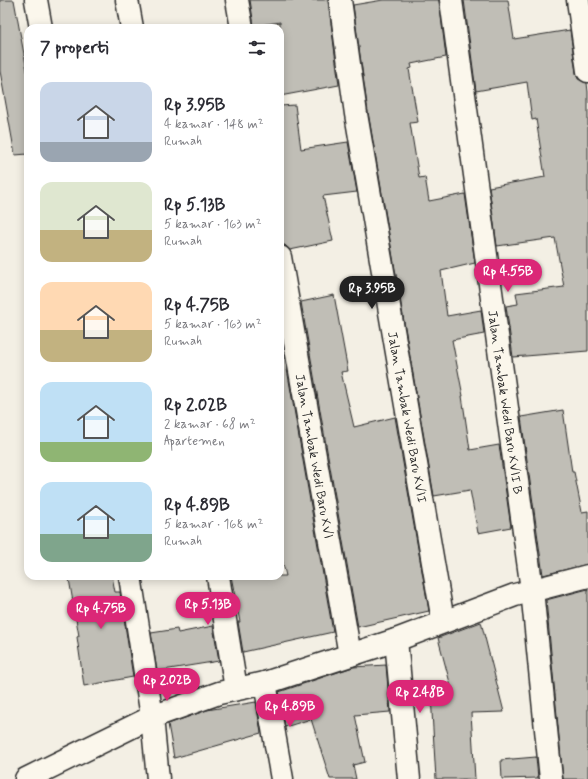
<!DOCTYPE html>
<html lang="id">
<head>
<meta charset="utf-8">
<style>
	:root { --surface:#fff; --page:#f7f7f7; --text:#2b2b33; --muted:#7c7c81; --accent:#db2777 }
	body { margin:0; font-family:Mynerve,sans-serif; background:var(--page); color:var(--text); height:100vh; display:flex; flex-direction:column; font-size:15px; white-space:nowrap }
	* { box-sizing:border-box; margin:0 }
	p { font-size:13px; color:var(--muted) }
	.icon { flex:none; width:22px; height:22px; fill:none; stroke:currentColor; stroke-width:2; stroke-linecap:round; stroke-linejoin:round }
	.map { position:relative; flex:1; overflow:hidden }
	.sheet { position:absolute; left:24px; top:24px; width:260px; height:556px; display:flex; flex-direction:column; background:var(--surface); border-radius:12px; box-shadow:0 2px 10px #0003 }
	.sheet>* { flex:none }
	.price { position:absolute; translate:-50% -34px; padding:0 9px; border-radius:14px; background:var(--accent); color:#fff; font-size:13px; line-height:26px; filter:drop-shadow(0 1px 2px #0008) }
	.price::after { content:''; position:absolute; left:50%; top:24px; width:12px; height:9px; margin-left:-6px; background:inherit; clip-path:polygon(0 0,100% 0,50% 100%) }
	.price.current { background:#222; color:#fff }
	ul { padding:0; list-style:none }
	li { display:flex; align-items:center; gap:12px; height:100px; padding:0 16px }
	li span { display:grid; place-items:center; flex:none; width:112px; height:80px; border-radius:12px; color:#555 }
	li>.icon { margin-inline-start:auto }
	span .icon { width:48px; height:48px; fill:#fffc; stroke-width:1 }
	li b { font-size:17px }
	h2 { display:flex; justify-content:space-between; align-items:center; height:48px; padding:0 16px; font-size:17px }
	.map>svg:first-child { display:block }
	.building { fill:#c0beb6; stroke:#2b2b2b }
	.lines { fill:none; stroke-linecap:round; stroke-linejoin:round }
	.minor-casing { stroke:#2b2b2b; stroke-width:25 }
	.minor { stroke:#fbf7ec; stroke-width:22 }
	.labels { text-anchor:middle; stroke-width:3.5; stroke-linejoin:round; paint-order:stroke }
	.street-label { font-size:13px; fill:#2b2b2b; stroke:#fbf7ec }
</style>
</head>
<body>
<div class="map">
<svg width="588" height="779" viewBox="0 0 588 779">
	<rect width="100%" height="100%" fill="#f3efe4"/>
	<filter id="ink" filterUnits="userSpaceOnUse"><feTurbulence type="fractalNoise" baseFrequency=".025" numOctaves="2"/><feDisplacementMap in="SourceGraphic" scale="8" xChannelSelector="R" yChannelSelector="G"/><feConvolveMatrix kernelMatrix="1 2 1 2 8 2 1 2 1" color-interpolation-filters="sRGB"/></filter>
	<g filter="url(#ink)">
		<g class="building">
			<polygon points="0,0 14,0 28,76 28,154 15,155 0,71"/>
			<polygon points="250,0 328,0 339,85 280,96 280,22 254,26"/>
			<polygon points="383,0 439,0 446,57 411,64 412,68 409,69 418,122 410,123 419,178 425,177 429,201 465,194 475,263 441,271 447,316 481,310 484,334 452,340 463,396 462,396 470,450 499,445 511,527 478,533 470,490 434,496 368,112 353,5"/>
			<polygon points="464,0 508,0 514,39 570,30 576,73 578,79 587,83 588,92 588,351 513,357 506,306 518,304 516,293 564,287 555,238 497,246 489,187 545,177 536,119 532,120 527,82 476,91"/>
			<polygon points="295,105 301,149 348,142 357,192 323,196 333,241 290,250 285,245 280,245 280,106"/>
			<polygon points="334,295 348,371 341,372 354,427 395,417 429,611 358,627 301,302"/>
			<polygon points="280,329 333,632 243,652 238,622 240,622 231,576 286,576 280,551"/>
			<polygon points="563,410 572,472 574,472 582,512 588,511 588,564 543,575 521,417"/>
			<polygon points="90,576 112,576 115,592 120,592 133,677 84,686 77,637 79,636 69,579"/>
			<polygon points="588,589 588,779 563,779 546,600"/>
			<polygon points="481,622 504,712 471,713 475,779 436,779 431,695 453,694 438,638"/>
			<polygon points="213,626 219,661 157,671 151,633 177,629 178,633"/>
			<polygon points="386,665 390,712 355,715 365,762 353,765 356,779 330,779 311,719 285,727 279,692 353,667"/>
			<polygon points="256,702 261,733 174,758 168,724 207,710"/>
			<polygon points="536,757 538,778 502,779 501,760"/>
		</g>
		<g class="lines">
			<defs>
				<g id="minor">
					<polyline points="36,0 41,28"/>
					<polyline points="127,0 132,28"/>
					<polyline points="237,0 242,28"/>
					<polyline points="340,0 356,114 443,621"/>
					<polyline points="451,0 532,590 551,779"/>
					<polyline points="578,0 588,71"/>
					<polyline points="280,257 350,655"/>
					<polyline points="130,576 152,717 158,779"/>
					<polyline points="218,576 236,689"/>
					<polyline points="396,640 409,779"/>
					<polyline points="265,683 282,779"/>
					<polyline points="26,779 152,717 219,693 265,683 396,640 515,595 588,576"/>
				</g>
			</defs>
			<use href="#minor" class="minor-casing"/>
			<use href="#minor" class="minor"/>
		</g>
	</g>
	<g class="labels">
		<g class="street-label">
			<text transform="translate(506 402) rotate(82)" y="5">Jalan Tambak Wedi Baru XVII B</text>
			<text transform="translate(408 417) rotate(80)" y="5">Jalan Tambak Wedi Baru XVII</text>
			<text transform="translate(315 456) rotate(80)" y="5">Jalan Tambak Wedi Baru XVI</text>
		</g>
	</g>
</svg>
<b class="price" style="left:508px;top:293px">Rp 4.55B</b>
<b class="price current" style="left:372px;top:310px">Rp 3.95B</b>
<b class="price" style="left:208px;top:626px">Rp 5.13B</b>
<b class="price" style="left:101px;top:630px">Rp 4.75B</b>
<b class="price" style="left:167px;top:702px">Rp 2.02B</b>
<b class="price" style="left:420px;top:714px">Rp 2.48B</b>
<b class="price" style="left:290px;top:728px">Rp 4.89B</b>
<section class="sheet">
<h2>7 properti<svg class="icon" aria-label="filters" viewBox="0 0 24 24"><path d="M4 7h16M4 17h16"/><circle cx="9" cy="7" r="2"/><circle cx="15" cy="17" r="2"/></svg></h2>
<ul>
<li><span style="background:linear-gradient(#c9d6e8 75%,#9aa5b1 0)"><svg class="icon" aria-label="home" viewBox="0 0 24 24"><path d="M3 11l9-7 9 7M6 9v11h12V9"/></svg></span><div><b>Rp 3.95B</b><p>4 kamar · 148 m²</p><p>Rumah</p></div></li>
<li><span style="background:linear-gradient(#dfe7d0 60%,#c2b280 0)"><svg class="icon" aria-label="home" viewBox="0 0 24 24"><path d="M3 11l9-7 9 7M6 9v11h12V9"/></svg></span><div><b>Rp 5.13B</b><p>5 kamar · 163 m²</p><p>Rumah</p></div></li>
<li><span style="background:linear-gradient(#ffd9b3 60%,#c2b280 0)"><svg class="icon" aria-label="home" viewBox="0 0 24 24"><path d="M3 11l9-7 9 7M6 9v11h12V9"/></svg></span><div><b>Rp 4.75B</b><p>5 kamar · 163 m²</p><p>Rumah</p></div></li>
<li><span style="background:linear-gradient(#bfe0f5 75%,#8fb573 0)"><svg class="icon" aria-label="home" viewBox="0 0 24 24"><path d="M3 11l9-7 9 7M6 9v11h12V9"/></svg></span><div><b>Rp 2.02B</b><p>2 kamar · 68 m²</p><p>Apartemen</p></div></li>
<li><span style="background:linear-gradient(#bfe0f5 65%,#7fa58c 0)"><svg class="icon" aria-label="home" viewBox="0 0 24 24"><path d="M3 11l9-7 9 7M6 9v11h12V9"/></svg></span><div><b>Rp 4.89B</b><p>5 kamar · 168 m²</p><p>Rumah</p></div></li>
</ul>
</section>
</div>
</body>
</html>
